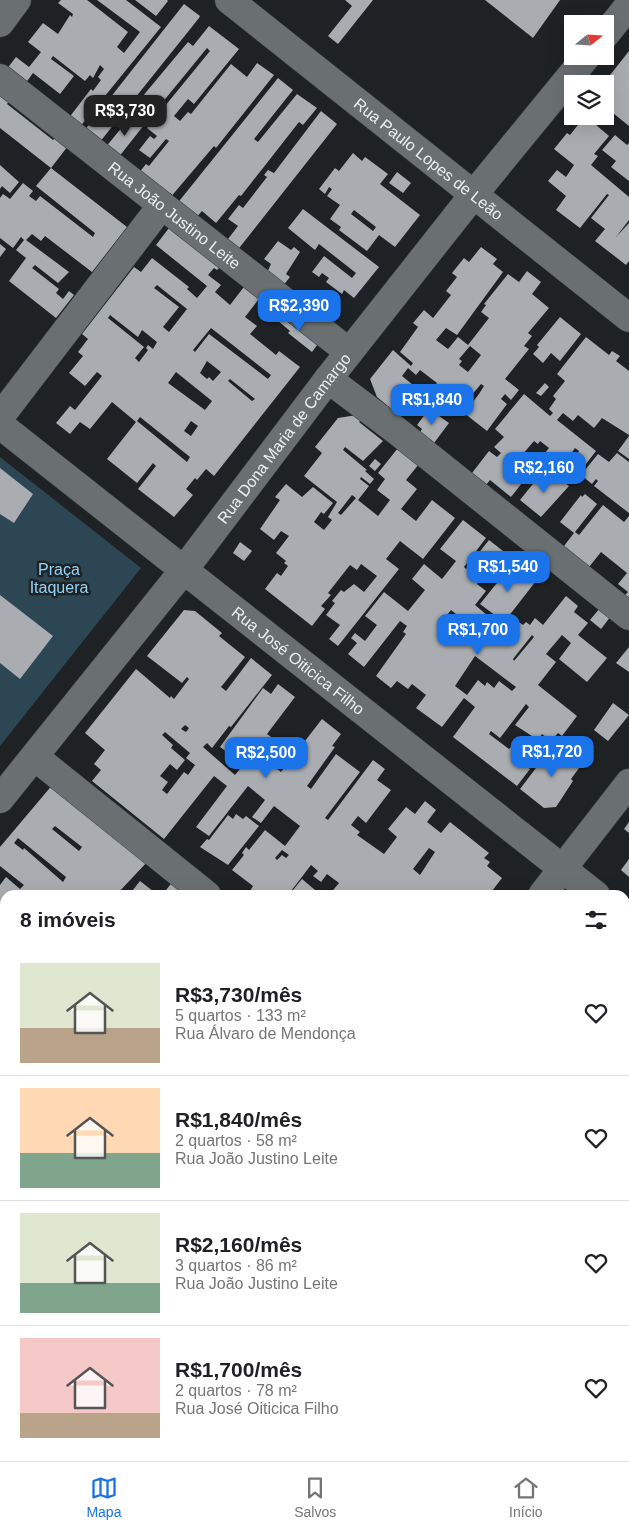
<!DOCTYPE html>
<html lang="pt">
<head>
<meta charset="utf-8">
<style>
	:root { --surface:#fff; --page:#f2f2f2; --text:#202124; --muted:#757577; --line:#e0e0e0; --accent:#1a73e8 }
	body { margin:0; font-family:Arial,sans-serif; background:var(--page); color:var(--text); height:100vh; display:flex; flex-direction:column; font-size:19px; white-space:nowrap }
	* { box-sizing:border-box; margin:0 }
	p { font-size:16px; color:var(--muted) }
	.icon { flex:none; width:28px; height:28px; fill:none; stroke:currentColor; stroke-width:2; stroke-linecap:round; stroke-linejoin:round }
	.map { position:relative; flex:1; overflow:hidden }
	.sheet { position:absolute; left:0px; top:890px; width:630px; height:571px; display:flex; flex-direction:column; background:var(--surface); border-radius:15px 15px 0 0; box-shadow:0 5px 20px #0002 }
	.sheet>* { flex:none }
	.needle { width:32px; rotate:72deg }
	.buttons { position:absolute; left:564px; top:15px; display:grid; gap:10px }
	.buttons a { display:grid; place-items:center; width:50px; height:50px; border-radius:0px; background:var(--surface); box-shadow:0 5px 20px #0002; font-size:25px }
	.price { position:absolute; translate:-50% -42px; padding:0 11px; border-radius:10px; background:var(--accent); color:#fff; font-size:16px; line-height:32px; filter:drop-shadow(0 1px 2px #0008) }
	.price::after { content:''; position:absolute; left:50%; top:30px; width:15px; height:11px; margin-left:-8px; background:inherit; clip-path:polygon(0 0,100% 0,50% 100%) }
	.price.current { background:#222; color:#fff }
	ul { padding:0; list-style:none }
	li { display:flex; align-items:center; gap:15px; height:125px; padding:0 20px }
	li+li { border-top:1px solid var(--line) }
	li span { display:grid; place-items:center; flex:none; width:140px; height:100px; border-radius:0px; color:#555 }
	li>.icon { margin-inline-start:auto }
	span .icon { width:60px; height:60px; fill:#fffc; stroke-width:1 }
	li b { font-size:21px }
	h2 { display:flex; justify-content:space-between; align-items:center; height:60px; padding:0 20px; font-size:21px }
	.menu { display:flex; justify-content:space-around; align-items:center; height:70px; border-top:1px solid var(--line); background:var(--surface); font-size:14px; color:var(--muted) }
	.menu a { display:grid; justify-items:center; gap:2px }
	.menu .current { color:var(--accent) }
	.map>svg:first-child { display:block }
	.green { fill:#2d4654 }
	.building { fill:#a9acb0; fill-rule:evenodd }
	.lines { fill:none; stroke-linecap:round; stroke-linejoin:round }
	.minor-casing { stroke:#3a3d3f; stroke-width:29 }
	.minor { stroke:#6a6f71; stroke-width:28 }
	.labels { text-anchor:middle; stroke-width:5; stroke-linejoin:round; paint-order:stroke }
	.street-label { font-size:16px; fill:#edeff1; stroke:#1e2224 }
	.park-label { font-size:16px; fill:#91d4f9; stroke:#1e2224 }
</style>
</head>
<body>
<div class="map">
<svg width="629" height="1461" viewBox="0 0 629 1461">
	<rect width="100%" height="100%" fill="#1e2224"/>
	<polygon class="green" points="0,457 141,568 0,746"/>
	<g class="building">
		<polygon points="61,0 87,0 128,32 117,47 124,53 140,32 97,0 126,0 161,27 79,128 68,119 91,89 93,91 101,80 98,77 104,69 100,65 93,78 90,75 85,81 53,56 51,59 74,76 60,94 33,73 25,84 6,70 16,57 29,67 41,52 28,42 43,23 58,34 70,15 72,17 73,14 58,3"/>
		<polygon points="135,0 167,0 168,1 156,16"/>
		<polygon points="345,0 373,0 338,44 328,36 352,6"/>
		<polygon points="485,0 560,0 533,38"/>
		<polygon points="184,4 200,16 199,18 99,143 84,131"/>
		<polygon points="209,26 239,49 194,104 188,99 174,116 180,121 188,112 191,114 231,64 247,77 257,63 274,75 216,148 214,146 169,199 138,174 146,164 149,166 169,141 166,139 150,158 139,150 150,136 154,139 157,136 147,128 210,51 207,48 152,115 137,103 188,42 193,46"/>
		<polygon points="629,51 629,126 608,109 605,113 605,84 603,84"/>
		<polygon points="278,78 293,90 254,139 258,142 297,94 317,108 303,125 299,122 241,196 239,195 216,223 202,211 194,220 176,205"/>
		<polygon points="0,91 11,99 7,104 53,140 57,136 68,146 51,168 127,227 92,272 45,236 41,241 32,234 26,240 69,272 58,283 35,265 32,268 59,289 56,293 63,299 69,291 74,295 56,318 9,281 26,258 16,250 24,240 21,237 13,248 0,238 0,198 3,194 10,199 23,183 33,191 29,196 36,201 40,196 93,237 95,233 36,186 51,168 0,128"/>
		<polygon points="321,111 337,124 236,252 225,243 238,226 228,219 239,205 243,208 267,177 264,175 268,170 274,173"/>
		<polygon points="132,115 144,125 118,158 105,148"/>
		<polygon points="585,116 602,116 596,125 609,136 594,154 598,156 591,165 629,197 629,220 616,237 629,223 629,261 626,265 595,241 605,229 591,218 609,195 607,194 580,228 556,210 566,196 548,181 557,170 566,177 574,165 554,149 567,133 570,135"/>
		<polygon points="615,135 627,145 629,143 629,181 611,167 616,161 602,150"/>
		<path d="M353 153 362 161 365 157 388 174 380 184 420 215 395 247 379 235 367 251 339 230 341 227 330 219 340 205 327 196 332 189 329 187 325 194 319 189 335 168 339 171ZM354 210 376 227 373 231 351 214Z"/>
		<polygon points="0,165 19,182 10,193 2,186 0,189"/>
		<polygon points="397,172 411,183 403,193 389,183"/>
		<polygon points="303,209 379,267 354,298 344,290 342,294 326,282 329,278 322,273 319,277 312,272 324,256 352,278 356,273 319,244 315,250 288,228"/>
		<path d="M172 224 223 264 217 270 214 268 208 275 221 285 215 292 230 305 247 283 262 295 245 317 257 326 250 334 276 355 279 351 300 367 214 476 206 469 197 480 195 478 186 489 193 495 174 517 138 489 156 466 153 463 137 483 107 459 136 422 112 402 90 429 80 422 70 434 56 423 70 406 75 410 102 376 97 372 85 386 69 373 83 356 78 352 88 339 82 334 134 267 141 272 152 258 189 287 187 289 197 298 207 286 156 245ZM157 285 187 309 169 332 163 327 179 307 154 288ZM110 315 138 337 142 330 157 342 153 349 148 345 146 348 148 350 139 362 135 358 144 347 108 318ZM211 328 271 375 268 379 209 334 195 352 193 350ZM207 361 221 372 213 381 209 377 207 379 200 373ZM176 372 212 401 205 410 168 383ZM230 379 255 399 252 401 228 381ZM140 417 190 457 187 462 137 421ZM191 421 198 426 191 436 184 431Z"/>
		<polygon points="278,241 291,250 294,247 300,252 286,274 290,277 282,287 266,275 271,264 264,259"/>
		<polygon points="0,244 6,249 0,257"/>
		<path d="M481 247 497 259 493 264 503 272 457 335 446 328 436 340 448 349 458 337 468 345 489 318 481 312 486 305 484 304 508 274 519 282 527 271 541 282 532 294 549 308 528 333 532 336 524 346 529 349 505 379 519 390 511 400 505 394 501 399 507 404 487 431 464 413 479 394 484 386 481 384 455 415 430 392 437 383 420 370 416 375 408 368 402 376 419 390 399 415 377 397 370 379 393 350 411 366 413 363 400 352 418 327 413 323 424 310 433 318 451 295 446 291 457 277 452 273 464 258 469 262ZM470 346 481 355 468 372 459 365 462 361 459 359Z"/>
		<polygon points="283,312 320,341 312,352 288,333 290,331 277,320"/>
		<polygon points="560,317 581,334 560,361 551,353 543,363 533,354 539,347 537,345"/>
		<polygon points="586,337 609,355 612,351 620,356 616,361 629,371 629,435 602,418 594,428 578,415 573,421 563,413 557,420 596,451 576,477 570,472 573,467 570,464 579,451 575,448 559,471 554,467 550,472 534,463 542,452 544,454 549,448 540,441 538,444 534,441 522,455 532,467 527,473 529,474 511,497 490,480 486,485 472,473 489,451 497,457 501,453 494,447 504,437 495,429 524,394 550,416 553,413 549,409 556,399 553,396 565,381 557,374"/>
		<polygon points="545,383 549,387 541,396 536,393"/>
		<polygon points="429,409 449,423 434,443 420,432 422,429 417,425"/>
		<path d="M357 415 362 419 359 422 383 441 363 461 345 447 343 450 367 470 365 471 374 479 370 484 361 477 360 479 369 486 358 500 378 516 390 500 377 490 385 479 378 473 398 448 419 464 406 480 417 489 401 509 416 521 432 500 455 518 423 559 400 541 386 559 399 569 338 646 329 639 340 625 326 615 335 603 332 601 341 590 344 592 354 584 364 592 377 576 361 564 357 570 350 565 328 593 331 595 321 606 325 609 312 626 265 589 277 573 281 576 288 566 284 563 286 561 276 553 289 536 281 531 274 540 260 529 280 500 275 497 286 484 302 497 313 487 333 503 324 514 321 512 314 522 324 530 332 520 328 517 337 502 304 476 322 453 315 447 338 418ZM352 495 356 498 341 515 338 513Z"/>
		<polygon points="629,436 629,459 618,451"/>
		<polygon points="617,453 629,462 629,513 594,486 598,481 596,479 592,484 581,475 598,454 609,462"/>
		<polygon points="375,459 381,464 375,471 369,466"/>
		<polygon points="0,468 33,494 14,523 0,514"/>
		<polygon points="540,475 550,483 556,476 569,486 541,517 520,500"/>
		<polygon points="585,494 597,504 575,532 579,535 603,505 624,522 629,516 629,598 625,595 628,592 618,584 627,573 601,552 589,567 564,546 574,533 560,522 581,495 582,497"/>
		<path d="M463 520 486 538 464 567 466 569 489 540 503 551 477 584 486 591 475 605 500 626 489 641 492 643 512 617 523 625 526 622 530 625 535 618 543 625 566 596 578 606 574 612 588 623 578 635 607 658 587 682 559 659 571 643 562 635 546 654 556 662 538 685 577 716 562 736 558 733 551 741 542 734 538 740 515 725 529 707 526 704 500 738 491 731 489 734 509 749 512 746 517 750 513 755 530 769 517 786 453 737 475 707 464 698 442 727 416 708 426 695 412 684 408 689 397 681 391 688 376 676 406 634 403 632 407 626 400 621 364 667 348 654 357 643 351 638 355 633 365 641 377 625 365 616 384 592 408 611 425 590 412 579 424 564 442 579 456 561 440 549ZM451 610 462 619 449 636 438 627ZM532 635 534 637 514 661 513 659ZM475 656 516 687 512 691 499 681 494 688 487 682 485 686 478 680 467 695 455 686Z"/>
		<polygon points="240,542 252,551 244,561 233,553"/>
		<polygon points="513,563 536,581 504,622 480,604"/>
		<polygon points="0,595 53,636 20,679 0,663"/>
		<polygon points="600,608 611,616 601,629 590,620"/>
		<path d="M184 610 195 611 222 633 219 636 245 657 221 687 226 691 251 658 272 675 231 727 229 726 212 748 207 743 203 747 235 775 244 764 220 747 263 688 271 694 278 684 295 697 267 734 290 751 278 767 273 763 272 765 281 772 322 719 341 734 332 746 335 747 307 786 311 789 336 754 360 772 325 818 328 820 373 760 385 769 377 780 391 790 366 823 358 816 351 825 360 832 357 835 384 854 397 837 388 829 406 807 415 814 425 801 436 810 427 822 441 833 450 822 489 853 484 858 490 862 487 866 502 878 489 895H329L339 883 327 874 321 882 313 876 318 871 311 865 288 895H256L250 891 253 886 232 870 244 855 242 853 246 847 249 850 265 830 285 846 300 826 274 806 261 823 252 817 265 800 248 786 209 836 196 827 227 786 214 776 164 839 92 781 101 770 94 764 105 750 85 733 136 669 170 698 171 696 174 699 189 679 187 677 182 683 147 656ZM185 725 189 728 186 732 181 729ZM165 732 190 753 186 758 195 765 188 775 184 772 167 794 162 790 168 782 160 776 170 764 177 770 185 760 171 748 173 745 162 735ZM429 848 435 852 420 875 413 869ZM282 850 289 855 286 858 282 855 277 860 275 858Z"/>
		<polygon points="629,647 629,672 616,663"/>
		<polygon points="613,703 629,715 608,741 594,730"/>
		<polygon points="555,743 582,764 571,779 573,781 556,807 544,808 520,789"/>
		<path d="M54 783 149 860 116 895H5V957L3 955 0 959V885L6 877 20 889 24 885 0 866V847ZM55 826 82 847 79 851 52 829ZM18 838 66 877 63 882 24 848 23 850 14 843Z"/>
		<polygon points="236,814 243,819 246,816 259,826 228,865 200,847 207,839 209,840 228,815 233,819"/>
		<polygon points="629,822 629,833 624,829"/>
		<polygon points="629,859 629,877 621,870"/>
		<polygon points="302,879 321,895 289,895"/>
		<polygon points="174,880 193,895 162,895"/>
		<polygon points="140,881 158,895 129,895"/>
		<polygon points="5,961 5,992 0,988 0,967"/>
		<polygon points="625,962 629,965 629,1155 625,1161"/>
		<polygon points="5,1081 5,1180 0,1186 0,1087"/>
		<polygon points="5,1214 5,1287 0,1283 0,1257 4,1252 0,1248 0,1236 5,1230 0,1226 0,1220"/>
		<polygon points="625,1240 629,1243 629,1283 625,1288"/>
		<polygon points="625,1299 629,1303 629,1327 625,1324"/>
		<polygon points="629,1330 629,1461 592,1461 587,1456 625,1456 625,1335"/>
		<polygon points="0,1390 5,1394 5,1401 0,1407"/>
		<polygon points="0,1411 5,1415 5,1456 41,1456 42,1458 39,1461 0,1461"/>
		<polygon points="143,1456 205,1456 211,1461 149,1461"/>
		<polygon points="214,1456 252,1457 292,1456 288,1461 220,1461"/>
		<polygon points="327,1456 360,1456 356,1461 323,1461"/>
	</g>
	<g class="lines">
		<defs>
			<g id="minor">
				<path id="s1" d="M229 0 629 318"/>
				<polyline points="0,23 17,0"/>
				<polyline points="605,35 629,5"/>
				<path id="s2" d="M0 78 349 352"/>
				<polyline points="328,379 397,431 629,616"/>
				<polyline points="0,417 162,205"/>
				<path id="s3" d="M0 425 596 895"/>
				<polyline points="35,757 207,895"/>
				<path id="s4" d="M0 799 183 571 328 379 474 194 587 56"/>
				<polyline points="542,895 629,783"/>
				<polyline points="625,918 629,921"/>
				<polyline points="0,1032 5,1036"/>
				<polyline points="625,1223 629,1226"/>
				<polyline points="0,1342 5,1346"/>
				<polyline points="529,1456 535,1461"/>
				<polyline points="87,1461 90,1456"/>
				<polyline points="394,1461 398,1456"/>
			</g>
		</defs>
		<use href="#minor" class="minor-casing"/>
		<use href="#minor" class="minor"/>
	</g>
	<g class="labels">
		<g class="street-label">
			<text dy="6" stroke="none"><textPath href="#s1" startOffset="255">Rua Paulo Lopes de Leão</textPath></text>
			<text dy="6" stroke="none"><textPath href="#s2" startOffset="222">Rua João Justino Leite</textPath></text>
			<text dy="6" stroke="none"><textPath href="#s4" startOffset="459">Rua Dona Maria de Camargo</textPath></text>
			<text dy="6" stroke="none"><textPath href="#s3" startOffset="380">Rua José Oiticica Filho</textPath></text>
		</g>
		<g class="park-label">
			<text x="59" y="575">Praça<tspan x="59" dy="18">Itaquera</tspan></text>
		</g>
	</g>
</svg>
<div class="buttons">
<a><svg class="needle" viewBox="-14 -14 28 28"><path d="M0-13l5 13h-10z" fill="#e53935"/><path d="M0 13l5-13h-10z" fill="#757577"/></svg></a>
<a><svg class="icon" aria-label="layers" viewBox="0 0 24 24"><path d="M12 4l9 5-9 5-9-5zM3 14l9 5 9-5"/></svg></a>
</div>
<b class="price current" style="left:125px;top:137px">R$3,730</b>
<b class="price" style="left:299px;top:332px">R$2,390</b>
<b class="price" style="left:432px;top:426px">R$1,840</b>
<b class="price" style="left:544px;top:494px">R$2,160</b>
<b class="price" style="left:508px;top:593px">R$1,540</b>
<b class="price" style="left:478px;top:656px">R$1,700</b>
<b class="price" style="left:552px;top:778px">R$1,720</b>
<b class="price" style="left:266px;top:779px">R$2,500</b>
<section class="sheet">
<h2>8 imóveis<svg class="icon" aria-label="filters" viewBox="0 0 24 24"><path d="M4 7h16M4 17h16"/><circle cx="9" cy="7" r="2"/><circle cx="15" cy="17" r="2"/></svg></h2>
<ul>
<li><span style="background:linear-gradient(#dfe7d0 65%,#b9a48a 0)"><svg class="icon" aria-label="home" viewBox="0 0 24 24"><path d="M3 11l9-7 9 7M6 9v11h12V9"/></svg></span><div><b>R$3,730/mês</b><p>5 quartos · 133 m²</p><p>Rua Álvaro de Mendonça</p></div><svg class="icon" aria-label="heart" viewBox="0 0 24 24"><path d="M12 20l-8-8c-3-5 5-10 8-4 3-6 11-1 8 4z"/></svg></li>
<li><span style="background:linear-gradient(#ffd9b3 65%,#7fa58c 0)"><svg class="icon" aria-label="home" viewBox="0 0 24 24"><path d="M3 11l9-7 9 7M6 9v11h12V9"/></svg></span><div><b>R$1,840/mês</b><p>2 quartos · 58 m²</p><p>Rua João Justino Leite</p></div><svg class="icon" aria-label="heart" viewBox="0 0 24 24"><path d="M12 20l-8-8c-3-5 5-10 8-4 3-6 11-1 8 4z"/></svg></li>
<li><span style="background:linear-gradient(#dfe7d0 70%,#7fa58c 0)"><svg class="icon" aria-label="home" viewBox="0 0 24 24"><path d="M3 11l9-7 9 7M6 9v11h12V9"/></svg></span><div><b>R$2,160/mês</b><p>3 quartos · 86 m²</p><p>Rua João Justino Leite</p></div><svg class="icon" aria-label="heart" viewBox="0 0 24 24"><path d="M12 20l-8-8c-3-5 5-10 8-4 3-6 11-1 8 4z"/></svg></li>
<li><span style="background:linear-gradient(#f6c9c9 75%,#b9a48a 0)"><svg class="icon" aria-label="home" viewBox="0 0 24 24"><path d="M3 11l9-7 9 7M6 9v11h12V9"/></svg></span><div><b>R$1,700/mês</b><p>2 quartos · 78 m²</p><p>Rua José Oiticica Filho</p></div><svg class="icon" aria-label="heart" viewBox="0 0 24 24"><path d="M12 20l-8-8c-3-5 5-10 8-4 3-6 11-1 8 4z"/></svg></li>
</ul>
</section>
</div>
<nav class="menu">
<a class="current"><svg class="icon" aria-label="map" viewBox="0 0 24 24"><path d="M3 6l6-2 6 2 6-2v14l-6 2-6-2-6 2zM9 4v14M15 6v14"/></svg>Mapa</a>
<a><svg class="icon" aria-label="saved" viewBox="0 0 24 24"><path d="M7 4h10v16l-5-4-5 4z"/></svg>Salvos</a>
<a><svg class="icon" aria-label="home" viewBox="0 0 24 24"><path d="M3 11l9-7 9 7M6 9v11h12V9"/></svg>Início</a>
</nav>
</body>
</html>
